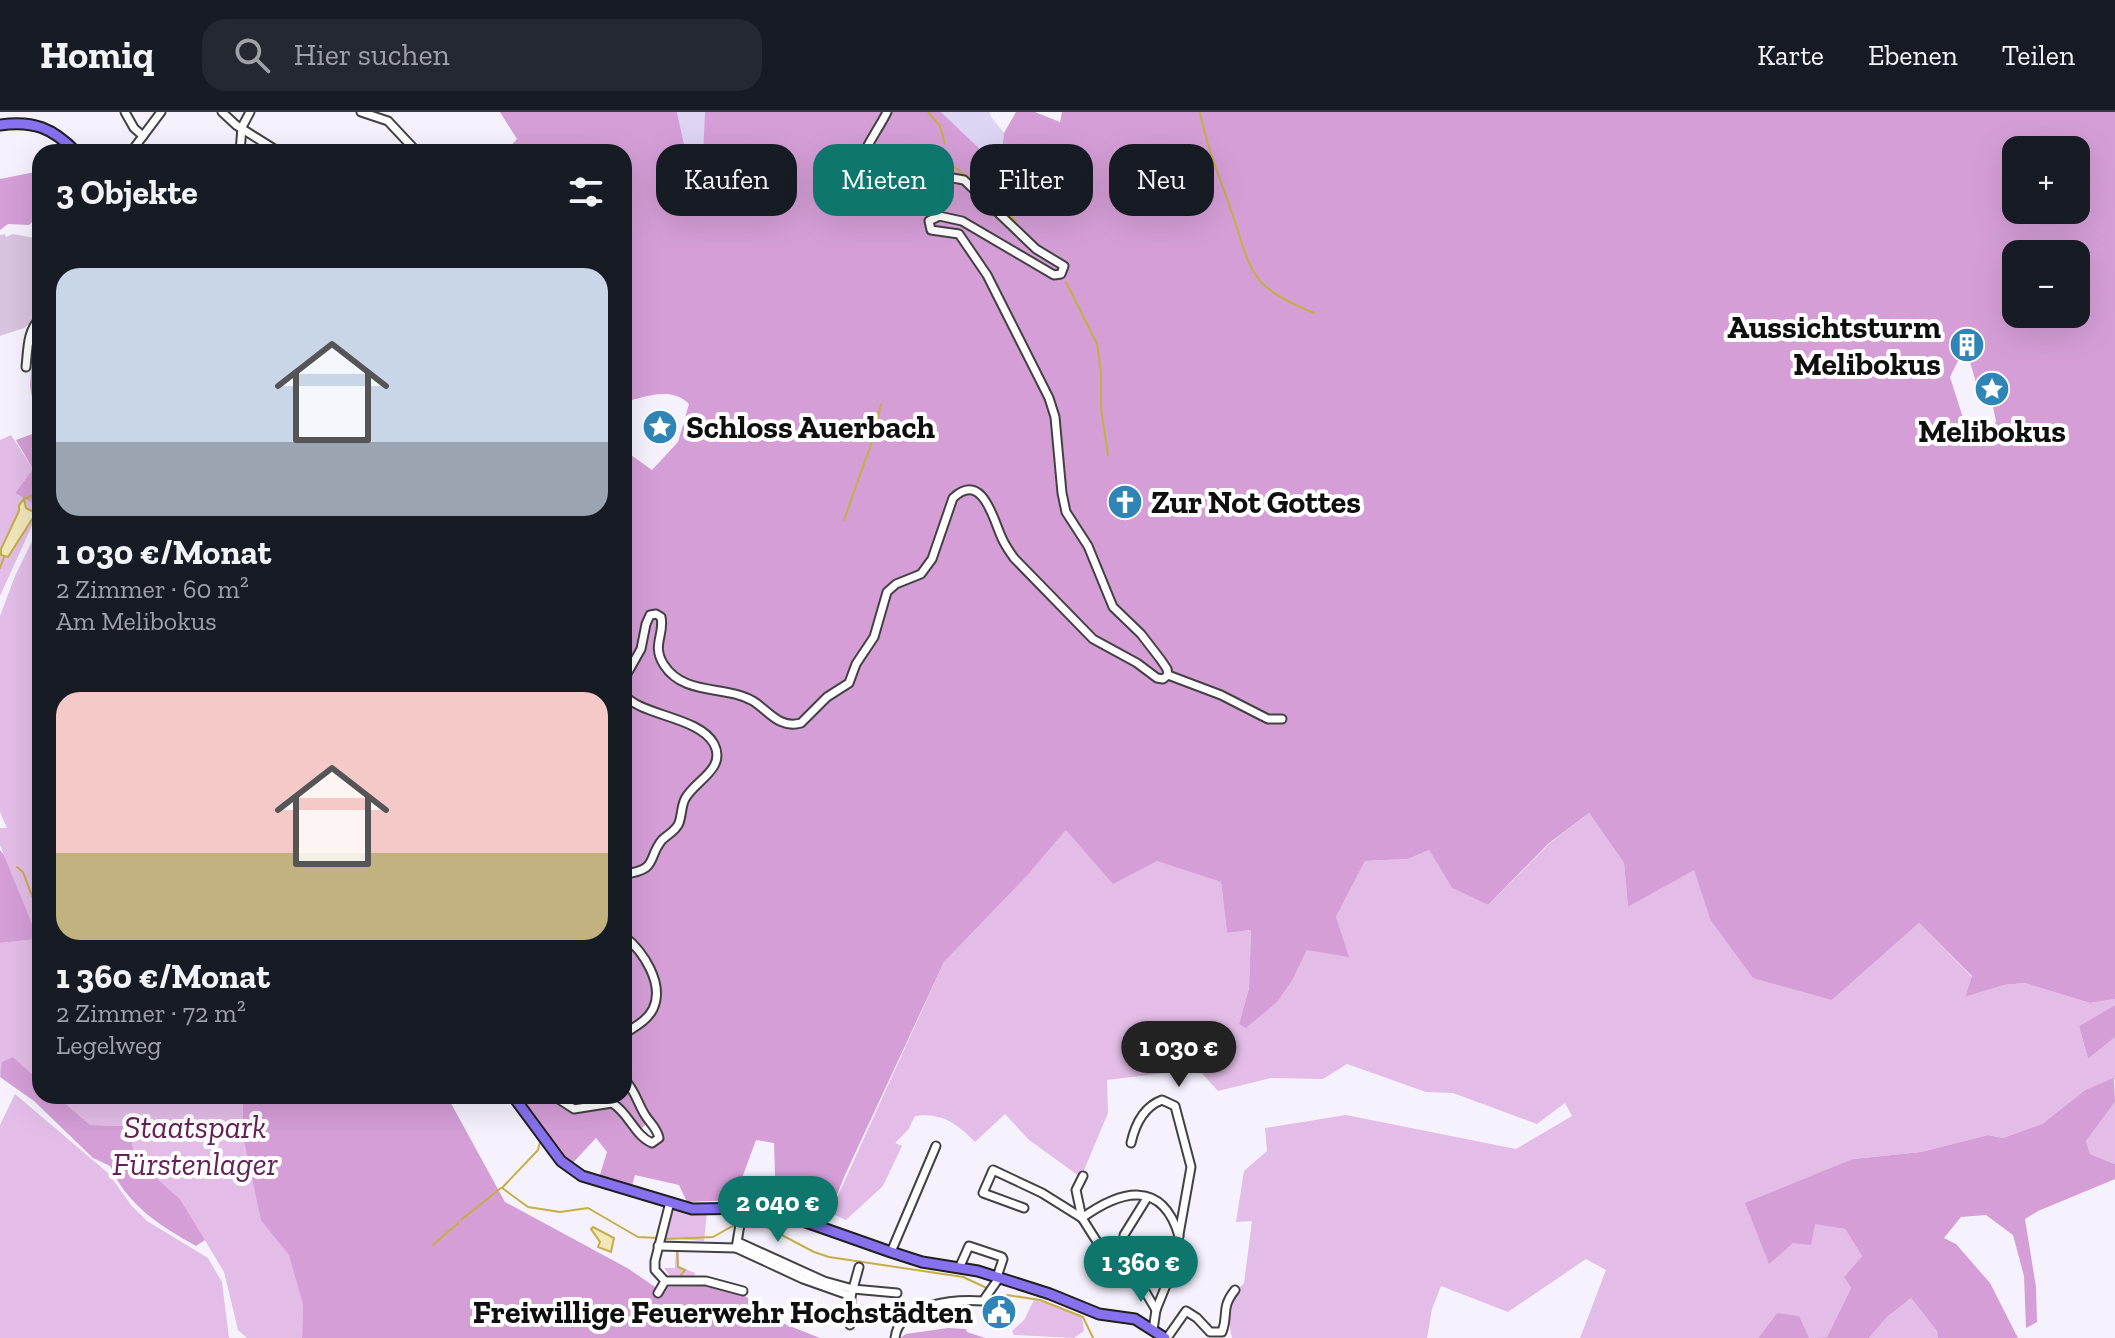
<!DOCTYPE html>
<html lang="de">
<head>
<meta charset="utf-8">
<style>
	:root { --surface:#171b24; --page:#242831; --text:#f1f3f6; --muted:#9ea1a6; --line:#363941; --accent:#0f766e }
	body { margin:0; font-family:"Zilla Slab",serif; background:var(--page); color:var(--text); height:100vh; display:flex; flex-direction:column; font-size:30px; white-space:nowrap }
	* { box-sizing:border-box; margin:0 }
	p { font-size:26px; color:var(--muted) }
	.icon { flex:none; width:44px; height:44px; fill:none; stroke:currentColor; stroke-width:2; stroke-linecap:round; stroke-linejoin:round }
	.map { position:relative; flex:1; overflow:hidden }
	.details { position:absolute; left:32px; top:32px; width:600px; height:960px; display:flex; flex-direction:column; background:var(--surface); border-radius:24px; box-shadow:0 8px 32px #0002 }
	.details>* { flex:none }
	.guide { position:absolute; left:656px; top:32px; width:760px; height:72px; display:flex; gap:16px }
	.buttons { position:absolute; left:2002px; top:24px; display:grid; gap:16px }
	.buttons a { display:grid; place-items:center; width:88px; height:88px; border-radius:16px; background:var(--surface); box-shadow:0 8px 32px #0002; font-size:40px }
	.price { position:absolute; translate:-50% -68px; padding:0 18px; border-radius:28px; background:var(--accent); color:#fff; font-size:26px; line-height:52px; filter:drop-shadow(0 2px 4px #0008) }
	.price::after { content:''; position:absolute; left:50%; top:48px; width:24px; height:18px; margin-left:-12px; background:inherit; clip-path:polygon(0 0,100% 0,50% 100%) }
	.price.selected { background:#222; color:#fff }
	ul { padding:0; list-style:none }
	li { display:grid; align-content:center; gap:16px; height:424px; padding:0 24px }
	li span { display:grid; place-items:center; height:248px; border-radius:24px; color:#555 }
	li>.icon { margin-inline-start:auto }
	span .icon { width:144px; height:144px; fill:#fffc; stroke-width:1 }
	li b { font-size:34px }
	h2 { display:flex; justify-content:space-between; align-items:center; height:96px; padding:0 24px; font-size:34px }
	.pill { padding:0 28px; border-radius:24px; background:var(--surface); box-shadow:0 8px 32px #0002; font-size:28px; line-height:72px }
	.pill.selected { background:var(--accent); color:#fff }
	header { display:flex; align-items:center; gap:48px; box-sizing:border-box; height:112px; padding:0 40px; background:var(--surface); border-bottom:2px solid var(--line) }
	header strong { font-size:38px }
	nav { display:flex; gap:44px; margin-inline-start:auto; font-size:28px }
	.search { width:560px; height:72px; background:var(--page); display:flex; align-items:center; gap:20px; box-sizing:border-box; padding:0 28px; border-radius:24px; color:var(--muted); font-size:30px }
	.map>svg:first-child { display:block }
	.farmland { fill:#ded4f3 }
	.green { fill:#e3bde7 }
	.forest { fill:#d59ed7; fill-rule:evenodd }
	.cemetery { fill:#d9c4e0 }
	.plaza { fill:#e3e1ef }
	.water { fill:#f2e7ba; stroke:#c5ae46; stroke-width:2 }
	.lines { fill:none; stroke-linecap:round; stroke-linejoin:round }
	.stream { stroke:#c5ae46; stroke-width:2 }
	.minor-casing { stroke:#424242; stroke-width:11 }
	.major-casing { stroke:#202020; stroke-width:13 }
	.minor { stroke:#fff; stroke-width:7 }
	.major { stroke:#8771ef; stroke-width:9 }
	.labels { text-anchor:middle; stroke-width:8; stroke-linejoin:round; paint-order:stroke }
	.poi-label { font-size:32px; font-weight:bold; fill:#0f0f0f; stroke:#fff; text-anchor:end }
	.park-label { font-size:32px; font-style:italic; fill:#642356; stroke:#fff }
</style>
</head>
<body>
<header>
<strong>Homiq</strong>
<div class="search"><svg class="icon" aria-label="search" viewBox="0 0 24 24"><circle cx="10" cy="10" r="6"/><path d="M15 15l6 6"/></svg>Hier suchen</div>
<nav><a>Karte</a><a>Ebenen</a><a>Teilen</a></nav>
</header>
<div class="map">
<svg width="2115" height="1226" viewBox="0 0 2115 1226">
	<rect width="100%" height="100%" fill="#f5f2fe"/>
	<g class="farmland">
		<polygon points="677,0 705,0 704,44 685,37"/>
		<polygon points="941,0 990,0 991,5 1004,21 1002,39 984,41"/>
	</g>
	<g class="green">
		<polygon points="11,323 33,357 15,381 40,396 0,484 0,328"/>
		<polygon points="40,413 40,571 36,580 40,581 40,644 33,645 40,704 40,969 13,945 0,962 0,831 37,827 0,733 0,716 7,716 0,700 0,504 15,464"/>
		<path d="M1589 701 1624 751 1628 795 1694 757 1710 807 1832 888 1919 811 1972 865 1965 885 2004 873 2025 871 2090 891 2115 887V893L2079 914 2088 947 2115 925V967L2085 978 2042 1012 2003 1026 1988 1023 1921 1040 1853 1047 1815 1111 1845 1117 1862 1144 1844 1165 1851 1176 1827 1225 1808 1226 1777 1201 1758 1226H1580L1606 1158 1586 1147 1508 1200 1441 1174 1432 1197 1427 1226H1232L1226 1195 1230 1185 1244 1171 1252 1109 1236 1110 1244 1059 1267 1039 1265 1016 1346 1003 1516 1037 1572 1004 1565 991 1537 1012 1453 981 1426 980 1347 952 1323 967 1271 966 1218 979 1198 957 1107 968 1108 1001 1082 1063 1079 1064 1029 1028 1005 1002 975 1030C958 1012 941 1000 915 1004L908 1018 895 1031 902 1034 883 1074 846 1108 830 1101 944 850 1027 764 1066 718 1221 770 1227 821 1251 818 1249 876 1239 912 1293 867 1307 838 1336 805 1365 749 1408 747 1429 738 1452 776 1488 793 1549 732Z"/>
		<polygon points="15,982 108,1061 131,1093 147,1109 208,1146 222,1170 229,1226 0,1226 0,1013"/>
		<polygon points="57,984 243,984 243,1023 327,1124 303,1191 302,1226 247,1226 238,1218 224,1160 180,1087 135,1047 129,1014 90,1013"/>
		<polygon points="2115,990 2115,1052 2090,1042 2086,1029"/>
		<polygon points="671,1096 697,1102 707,1101 704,1129 663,1126"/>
		<polygon points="679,1135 679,1154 695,1161 695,1167 671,1166 664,1156 675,1156 676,1138"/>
		<polygon points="1911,1186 1937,1219 1938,1226 1869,1226 1887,1205"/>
		<polygon points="1034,1188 1055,1193 1082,1205 1084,1219 1074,1226 1014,1223 1012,1219 1024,1208"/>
	</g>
	<g class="forest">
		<path d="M500 0H677L685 37 703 44 705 0H941L984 41 1002 39 1004 21 1016 0H1035L1060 10 1062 0H2115V887L2090 891 2025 871 2004 873 1965 885 1972 864 1919 811 1832 888 1753 866 1710 807 1694 758 1628 795 1624 751 1589 701 1548 732 1488 793 1452 776 1429 738 1408 747 1365 749 1336 805 1349 845 1307 838 1293 867 1277 890 1246 916 1239 912 1249 876 1251 818 1227 821 1221 770 1157 749 1113 772 1066 718 1027 764 944 850 845 1063 826 1110 776 1095 774 1031 756 1028 734 1088 687 1090 679 1073 635 1063 632 1074 599 1066 607 1040 596 1026 570 1054 517 984H624V338L652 358 678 330 689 292C671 274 646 285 624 290V40H505L517 27ZM2016 38H2076V98H2016ZM2016 142H2076V202H2016ZM1975 221V237L1970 250 1982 291 1993 295 1996 309 1992 318 1971 320 1965 312 1950 265 1959 247 1960 222ZM651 1008 659 1017 652 1033 636 1021Z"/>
		<polygon points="40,59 40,102 29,113 8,112 0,118 0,67"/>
		<polygon points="40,209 40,396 15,381 33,357 16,328 38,320 30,274 34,214"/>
		<polygon points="33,644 40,644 40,704"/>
		<polygon points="0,738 4,743 38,827 0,831"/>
		<polygon points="2115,893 2115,925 2088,947 2079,914"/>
		<path d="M13 945 40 969V984H57L90 1013 129 1014 135 1047 180 1087 205 1128 196 1134C159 1113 128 1094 110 1054L93 1046 34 989 0 965 2 950Z"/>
		<polygon points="2114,966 2115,990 2086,1029 2090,1042 2115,1052 2115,1067 2038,1099 2025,1107 2036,1175 2037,1210 2026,1216 2024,1164 2013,1123 1986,1103 1961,1105 1944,1126 1956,1132 1990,1171 2018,1226 1938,1226 1937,1219 1911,1186 1887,1205 1869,1226 1758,1226 1777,1201 1799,1204 1809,1226 1827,1225 1851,1176 1844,1165 1862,1144 1845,1117 1815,1112 1811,1133 1793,1131 1769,1152 1745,1091 1853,1047 1921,1040 1988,1023 2003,1026 2042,1012 2085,978"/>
		<polygon points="243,984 447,984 505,1090 629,1157 655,1175 706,1174 740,1180 777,1209 820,1226 302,1226 303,1192 289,1143 261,1108 243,1023"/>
		<polygon points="948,1216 966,1217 967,1220 985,1226 900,1226 906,1222"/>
	</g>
	<polygon class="cemetery" points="5,122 6,125 13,122 40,127 40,204 24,216 0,224 0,123"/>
	<polygon class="plaza" points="666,302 663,327 651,315 645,318 643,310"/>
	<g class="water">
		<polygon points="24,387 26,396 36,401 8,445 1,443 1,437 19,399 19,393"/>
		<polygon points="593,1115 614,1126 611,1140 598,1135 600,1130 591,1117"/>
	</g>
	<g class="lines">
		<g class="stream">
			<polyline points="928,0 940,14 945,32"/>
			<path d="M1200 0C1207 36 1220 66 1232 101 1241 125 1245 155 1265 174 1279 186 1298 194 1314 201"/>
			<polyline points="947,43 954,55 975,70 1016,109"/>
			<polyline points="1066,170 1097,232 1101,260 1101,296 1108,343"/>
			<polyline points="24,387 40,380"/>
			<polyline points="844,408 874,324 881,292"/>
			<polyline points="0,456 4,445"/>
			<polyline points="17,755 23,760 40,805"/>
			<polyline points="39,853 40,851"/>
			<polyline points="531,1015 540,1030 538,1038 502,1076 528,1095 560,1100 588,1096 638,1125 658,1126"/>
			<polyline points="461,1108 501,1076"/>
			<polyline points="744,1109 755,1109 814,1140 829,1145 963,1165 989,1177"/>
			<polyline points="665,1127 713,1125 738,1111"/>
			<polyline points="433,1133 458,1111"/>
			<polyline points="677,1137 678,1155 685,1158 681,1163"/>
			<polyline points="1007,1183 1040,1188 1083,1205 1093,1226"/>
		</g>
		<defs>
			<g id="minor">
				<polyline points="125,0 134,16 143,24"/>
				<polyline points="222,0 236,13 279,40"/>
				<polyline points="361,0 388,9 417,40"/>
				<path d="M887 0C875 25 847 55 861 83L868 85C882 76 879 58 895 51L924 61 964 68 1036 137 1064 154 1061 162 1054 163 962 109 939 104 929 109 931 118 959 122 987 163 1049 286 1055 305 1062 381 1066 400 1088 434 1113 495 1141 522 1161 548 1167 557 1168 563"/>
				<polyline points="131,40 161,0"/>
				<polyline points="240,40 242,15 250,0"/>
				<path d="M26 255C28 238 27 218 40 207"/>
				<path d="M624 567 641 537 646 512 650 503 656 502 661 505C665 523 651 533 664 553 684 584 725 573 753 589 769 599 779 617 801 611L827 585 849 571 856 552 874 525 887 480 896 472 921 462 932 447 953 386C982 359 993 406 1001 424 1004 432 1009 439 1014 446L1093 527 1137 551 1157 566 1163 567 1168 563 1221 583 1268 607H1282"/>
				<path d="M624 582C639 604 699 604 714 632 727 657 694 669 685 687 681 695 682 703 679 711 676 719 668 722 662 728 647 746 659 758 624 762"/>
				<path d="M624 824C643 839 665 872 653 897 647 909 634 915 624 922"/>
				<path d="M554 984 574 997 612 991C629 1001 634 1023 652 1031L659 1026C657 1016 650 1011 645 1003 637 990 635 978 624 967"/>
				<path d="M1131 1031C1135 1013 1143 995 1162 988L1175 994 1191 1055 1173 1156 1156 1198 1153 1218"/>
				<polyline points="1083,1064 1076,1078 1082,1106 1113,1155 1146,1181 1156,1198"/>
				<polyline points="1024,1096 983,1081 993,1058 1042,1081 1082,1106"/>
				<path d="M1082 1106C1121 1078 1162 1067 1179 1124"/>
				<polyline points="1124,1123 1147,1086"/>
				<polyline points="738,1130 824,1169 853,1177 897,1181"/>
				<polyline points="658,1134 736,1136 743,1095"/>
				<polyline points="736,1136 803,1167 851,1184"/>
				<polyline points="891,1140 936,1034"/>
				<polyline points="960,1154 969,1134 1002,1145 1003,1147 997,1165"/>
				<polyline points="665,1169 706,1169 743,1179"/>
				<polyline points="658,1181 665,1169 655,1158 655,1149 670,1090"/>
				<polyline points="850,1213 851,1184 859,1155"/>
				<path d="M895 1226C899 1191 956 1187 983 1189L999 1166"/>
				<path d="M1167 1226 1186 1199 1197 1206 1210 1220H1222C1229 1202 1220 1197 1235 1178"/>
			</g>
			<g id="major">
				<path d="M0 13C33 8 53 16 76 40"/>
				<polyline points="513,984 561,1049 582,1064 692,1097 766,1096 891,1140 922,1150 978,1159 1050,1182 1099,1202 1135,1207 1165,1226"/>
			</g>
		</defs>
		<use href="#minor" class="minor-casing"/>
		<use href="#major" class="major-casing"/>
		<use href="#minor" class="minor"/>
		<use href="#major" class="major"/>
	</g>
	<defs>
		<symbol id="building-disc" viewBox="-11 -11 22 22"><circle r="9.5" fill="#3085b7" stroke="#fff"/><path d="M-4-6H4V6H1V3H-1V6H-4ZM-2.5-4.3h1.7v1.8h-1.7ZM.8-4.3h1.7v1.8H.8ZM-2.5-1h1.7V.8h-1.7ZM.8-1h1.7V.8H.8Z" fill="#fff"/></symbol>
		<symbol id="sight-disc" viewBox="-11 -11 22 22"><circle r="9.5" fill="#3085b7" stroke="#fff"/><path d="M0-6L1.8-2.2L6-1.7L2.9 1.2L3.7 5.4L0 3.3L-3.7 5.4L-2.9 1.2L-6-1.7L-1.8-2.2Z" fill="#fff"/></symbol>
		<symbol id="church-disc" viewBox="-11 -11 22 22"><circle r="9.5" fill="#3085b7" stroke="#fff"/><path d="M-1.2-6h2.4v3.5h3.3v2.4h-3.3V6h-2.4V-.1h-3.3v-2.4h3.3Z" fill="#fff"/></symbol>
		<symbol id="civic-disc" viewBox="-11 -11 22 22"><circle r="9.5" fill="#3085b7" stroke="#fff"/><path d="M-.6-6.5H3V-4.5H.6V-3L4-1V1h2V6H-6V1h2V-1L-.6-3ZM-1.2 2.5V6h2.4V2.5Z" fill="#fff"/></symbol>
	</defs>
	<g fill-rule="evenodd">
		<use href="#building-disc" x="1947" y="213" width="40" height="40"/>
		<use href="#sight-disc" x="1972" y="257" width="40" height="40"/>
		<use href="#sight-disc" x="640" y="295" width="40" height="40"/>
		<use href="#church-disc" x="1105" y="370" width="40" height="40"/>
		<use href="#civic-disc" x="979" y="1180" width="40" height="40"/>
	</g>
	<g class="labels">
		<g class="poi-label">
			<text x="1941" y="226">Aussichtsturm<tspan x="1941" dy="37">Melibokus</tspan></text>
			<text x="686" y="326" text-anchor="start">Schloss Auerbach</text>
			<text x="1992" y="330" text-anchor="middle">Melibokus</text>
			<text x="1151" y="401" text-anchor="start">Zur Not Gottes</text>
			<text x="973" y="1211">Freiwillige Feuerwehr Hochstädten</text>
		</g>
		<g class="park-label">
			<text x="195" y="1026">Staatspark<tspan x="195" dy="37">Fürstenlager</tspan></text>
		</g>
	</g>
</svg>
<div class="buttons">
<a>+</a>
<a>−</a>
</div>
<b class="price selected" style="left:1179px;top:977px">1 030 €</b>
<b class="price" style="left:778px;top:1132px">2 040 €</b>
<b class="price" style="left:1141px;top:1192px">1 360 €</b>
<div class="guide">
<a class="pill">Kaufen</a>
<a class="pill selected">Mieten</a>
<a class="pill">Filter</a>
<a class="pill">Neu</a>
</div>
<section class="details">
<h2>3 Objekte<svg class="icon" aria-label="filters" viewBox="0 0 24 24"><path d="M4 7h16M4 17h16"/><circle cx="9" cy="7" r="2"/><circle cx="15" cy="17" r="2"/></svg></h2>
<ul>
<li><span style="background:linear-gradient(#c9d6e8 70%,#9aa5b1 0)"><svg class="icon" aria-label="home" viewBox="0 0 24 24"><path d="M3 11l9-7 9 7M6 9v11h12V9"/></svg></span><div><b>1 030 €/Monat</b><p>2 Zimmer · 60 m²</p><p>Am Melibokus</p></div></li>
<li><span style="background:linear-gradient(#f6c9c9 65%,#c2b280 0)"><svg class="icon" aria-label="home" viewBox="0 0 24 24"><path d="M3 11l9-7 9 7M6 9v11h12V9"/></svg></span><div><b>1 360 €/Monat</b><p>2 Zimmer · 72 m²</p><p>Legelweg</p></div></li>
</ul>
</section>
</div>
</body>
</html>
